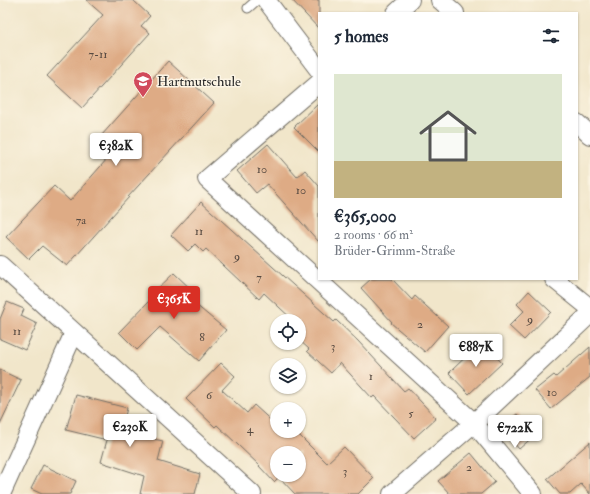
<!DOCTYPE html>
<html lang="en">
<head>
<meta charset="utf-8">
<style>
	:root { --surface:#fff; --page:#f2f2f3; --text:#1f2937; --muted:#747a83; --line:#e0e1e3; --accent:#d93025 }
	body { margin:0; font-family:"IM FELL Double Pica",serif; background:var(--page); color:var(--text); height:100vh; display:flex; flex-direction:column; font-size:15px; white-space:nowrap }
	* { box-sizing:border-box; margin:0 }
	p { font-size:13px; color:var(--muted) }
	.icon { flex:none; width:22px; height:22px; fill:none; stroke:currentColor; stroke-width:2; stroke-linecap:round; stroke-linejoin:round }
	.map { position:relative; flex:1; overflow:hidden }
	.drawer { position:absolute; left:318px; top:12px; width:260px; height:268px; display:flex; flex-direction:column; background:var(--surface); border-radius:0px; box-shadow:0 1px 3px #0004 }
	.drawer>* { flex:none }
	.controls { position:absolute; left:270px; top:314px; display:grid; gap:8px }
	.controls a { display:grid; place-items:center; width:36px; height:36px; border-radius:50%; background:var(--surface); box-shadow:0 1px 3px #0004; font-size:20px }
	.price { position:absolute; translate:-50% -34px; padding:0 9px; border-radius:4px; background:#fff; color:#222; font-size:13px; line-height:26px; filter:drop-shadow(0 1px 2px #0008) }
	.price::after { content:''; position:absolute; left:50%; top:24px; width:12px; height:9px; margin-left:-6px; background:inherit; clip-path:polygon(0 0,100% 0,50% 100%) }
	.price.current { background:var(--accent); color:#fff }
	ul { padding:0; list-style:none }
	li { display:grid; align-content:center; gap:8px; height:212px; padding:0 16px }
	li+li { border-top:1px solid var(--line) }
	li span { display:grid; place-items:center; height:124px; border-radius:0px; color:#555 }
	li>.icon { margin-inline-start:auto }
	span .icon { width:72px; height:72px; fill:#fffc; stroke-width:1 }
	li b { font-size:17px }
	h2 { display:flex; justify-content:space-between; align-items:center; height:48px; padding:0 16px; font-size:17px }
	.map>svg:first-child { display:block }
	.building { fill:#deab85; fill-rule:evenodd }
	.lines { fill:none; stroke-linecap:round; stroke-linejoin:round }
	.service-casing { stroke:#706c63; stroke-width:11 }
	.minor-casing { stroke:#706c63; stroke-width:20 }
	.service { stroke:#fff; stroke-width:9 }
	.minor { stroke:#fff; stroke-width:18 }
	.labels { text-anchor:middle; stroke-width:3; stroke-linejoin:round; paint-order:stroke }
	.number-label { font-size:12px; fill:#584b42 }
	.poi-label { font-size:14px; fill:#2b2b2b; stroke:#fcf5e5; text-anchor:start }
</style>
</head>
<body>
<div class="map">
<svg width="590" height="494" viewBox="0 0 590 494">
	<rect width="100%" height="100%" fill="#fcf5e5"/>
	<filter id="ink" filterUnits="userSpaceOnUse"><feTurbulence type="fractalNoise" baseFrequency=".025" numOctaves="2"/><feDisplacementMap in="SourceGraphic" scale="8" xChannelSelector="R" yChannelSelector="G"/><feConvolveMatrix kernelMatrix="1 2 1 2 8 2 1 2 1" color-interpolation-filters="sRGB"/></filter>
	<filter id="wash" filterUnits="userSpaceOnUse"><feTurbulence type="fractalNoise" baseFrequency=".012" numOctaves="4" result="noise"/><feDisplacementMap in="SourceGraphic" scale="16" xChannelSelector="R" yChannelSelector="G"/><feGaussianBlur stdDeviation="0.9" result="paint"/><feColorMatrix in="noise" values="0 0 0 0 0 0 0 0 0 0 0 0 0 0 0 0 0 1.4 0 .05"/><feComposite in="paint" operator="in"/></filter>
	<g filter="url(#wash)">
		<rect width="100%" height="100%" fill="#f1e6ca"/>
		<g id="blocks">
			<g class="building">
				<polygon points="86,0 133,0 150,16 141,26 150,33 82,108 47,76 103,15"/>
				<polygon points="292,0 319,0 319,29"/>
				<polygon points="168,61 214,103 128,197 129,197 67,266 42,246 29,259 6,237 54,186 70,201 115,150 101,136"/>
				<polygon points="319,103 319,152 294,127"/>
				<polygon points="268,144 297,177 305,170 319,186 319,242 267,184 256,193 237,171"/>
				<polygon points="201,202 334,322 336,320 358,341 404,391 408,388 436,418 414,438 374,396 372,398 340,363 331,373 307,351 309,349 299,340 299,321 294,321 264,293 259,299 206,249 203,252 195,244 188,251 171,235"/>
				<polygon points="174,273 195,293 189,299 226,330 199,361 160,327 137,350 119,332 150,300 148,298"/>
				<polygon points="371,279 392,279 412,300 415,296 448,326 425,352 391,323 392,322 361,288"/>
				<polygon points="529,291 551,312 524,340 509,326 524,311 517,304"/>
				<polygon points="7,302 24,309 21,316 37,324 25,350 0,339 0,319"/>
				<polygon points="482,341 502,363 469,394 449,373"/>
				<polygon points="590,347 590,377 551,409 535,390 554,375 556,377"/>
				<path d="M221 363 235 376 222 390 247 413 254 405 277 426V431H282L289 437 295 431 327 463 344 447 374 478 358 494H295L279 477 274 482 259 466H260L217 425 215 427 186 399ZM277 453H299V475H277Z"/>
				<polygon points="0,370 21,380 0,424"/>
				<polygon points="76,395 127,408 121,432 163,441 158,461 200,474 195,494 140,494 144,476 101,462 107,440 66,430"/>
				<polygon points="517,414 535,435 519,449 500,427"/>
				<polygon points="590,442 590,494 581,484 570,494 560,494 547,479"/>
				<polygon points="471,453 495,482 481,494 450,494 438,481"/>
				<polygon points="43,465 76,481 70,494 42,494 31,489"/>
			</g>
		</g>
	</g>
	<g filter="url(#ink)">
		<use href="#blocks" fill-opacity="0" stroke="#706c63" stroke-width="1"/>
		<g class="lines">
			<defs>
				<polyline id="service" points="248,8 257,0"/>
				<g id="minor">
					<polyline points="266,0 319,70"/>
					<polyline points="440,0 455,13"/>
					<polyline points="396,13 410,0"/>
					<polyline points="319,83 207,179 474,423 533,494"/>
					<polyline points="577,123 590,135"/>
					<polyline points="0,265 252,494"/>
					<polyline points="554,279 590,308"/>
					<polyline points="2,492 74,333"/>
					<polyline points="392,494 474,423 590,314"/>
				</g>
			</defs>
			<use href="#service" class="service-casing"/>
			<use href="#minor" class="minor-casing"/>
			<use href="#service" class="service"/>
			<use href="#minor" class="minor"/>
		</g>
	</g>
	<defs>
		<symbol id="school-pin" viewBox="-11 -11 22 30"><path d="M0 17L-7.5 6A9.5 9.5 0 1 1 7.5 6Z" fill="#d1495b" stroke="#fcf5e5"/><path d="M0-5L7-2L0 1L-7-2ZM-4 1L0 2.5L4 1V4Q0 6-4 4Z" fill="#fff"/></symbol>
	</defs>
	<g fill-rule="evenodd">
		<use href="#school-pin" x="132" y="70" width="22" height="30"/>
	</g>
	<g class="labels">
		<g class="number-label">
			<text x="98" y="58">7-11</text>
			<text x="262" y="173">10</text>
			<text x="301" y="194">10</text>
			<text x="81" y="224">7a</text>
			<text x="199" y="235">11</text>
			<text x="237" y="260">9</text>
			<text x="259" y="281">7</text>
			<text x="530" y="323">9</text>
			<text x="420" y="328">2</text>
			<text x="17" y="335">11</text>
			<text x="202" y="341">8</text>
			<text x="333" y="350">3</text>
			<text x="371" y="380">1</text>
			<text x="552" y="396">10</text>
			<text x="209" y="399">6</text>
			<text x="411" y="417">5</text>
			<text x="250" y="433">4</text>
			<text x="469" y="471">2</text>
			<text x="345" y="475">3</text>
		</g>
		<g class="poi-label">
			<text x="157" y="86">Hartmutschule</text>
		</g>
	</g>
</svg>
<div class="controls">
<a><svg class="icon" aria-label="locate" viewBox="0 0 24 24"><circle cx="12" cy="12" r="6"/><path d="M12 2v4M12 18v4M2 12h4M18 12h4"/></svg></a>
<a><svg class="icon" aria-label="layers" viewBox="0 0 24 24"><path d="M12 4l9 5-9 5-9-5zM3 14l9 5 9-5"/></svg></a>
<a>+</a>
<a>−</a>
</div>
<b class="price" style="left:116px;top:167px">€382K</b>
<b class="price current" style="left:174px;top:320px">€365K</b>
<b class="price" style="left:476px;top:368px">€887K</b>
<b class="price" style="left:130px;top:448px">€230K</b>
<b class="price" style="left:515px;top:449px">€722K</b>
<section class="drawer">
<h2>5 homes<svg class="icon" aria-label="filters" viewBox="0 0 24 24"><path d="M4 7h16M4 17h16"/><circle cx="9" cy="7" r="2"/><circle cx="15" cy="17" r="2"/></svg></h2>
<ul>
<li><span style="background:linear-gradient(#dfe7d0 70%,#c2b280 0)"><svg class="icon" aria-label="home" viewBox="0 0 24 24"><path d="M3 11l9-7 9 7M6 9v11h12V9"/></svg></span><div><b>€365,000</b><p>2 rooms · 66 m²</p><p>Brüder-Grimm-Straße</p></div></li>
</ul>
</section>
</div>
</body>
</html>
